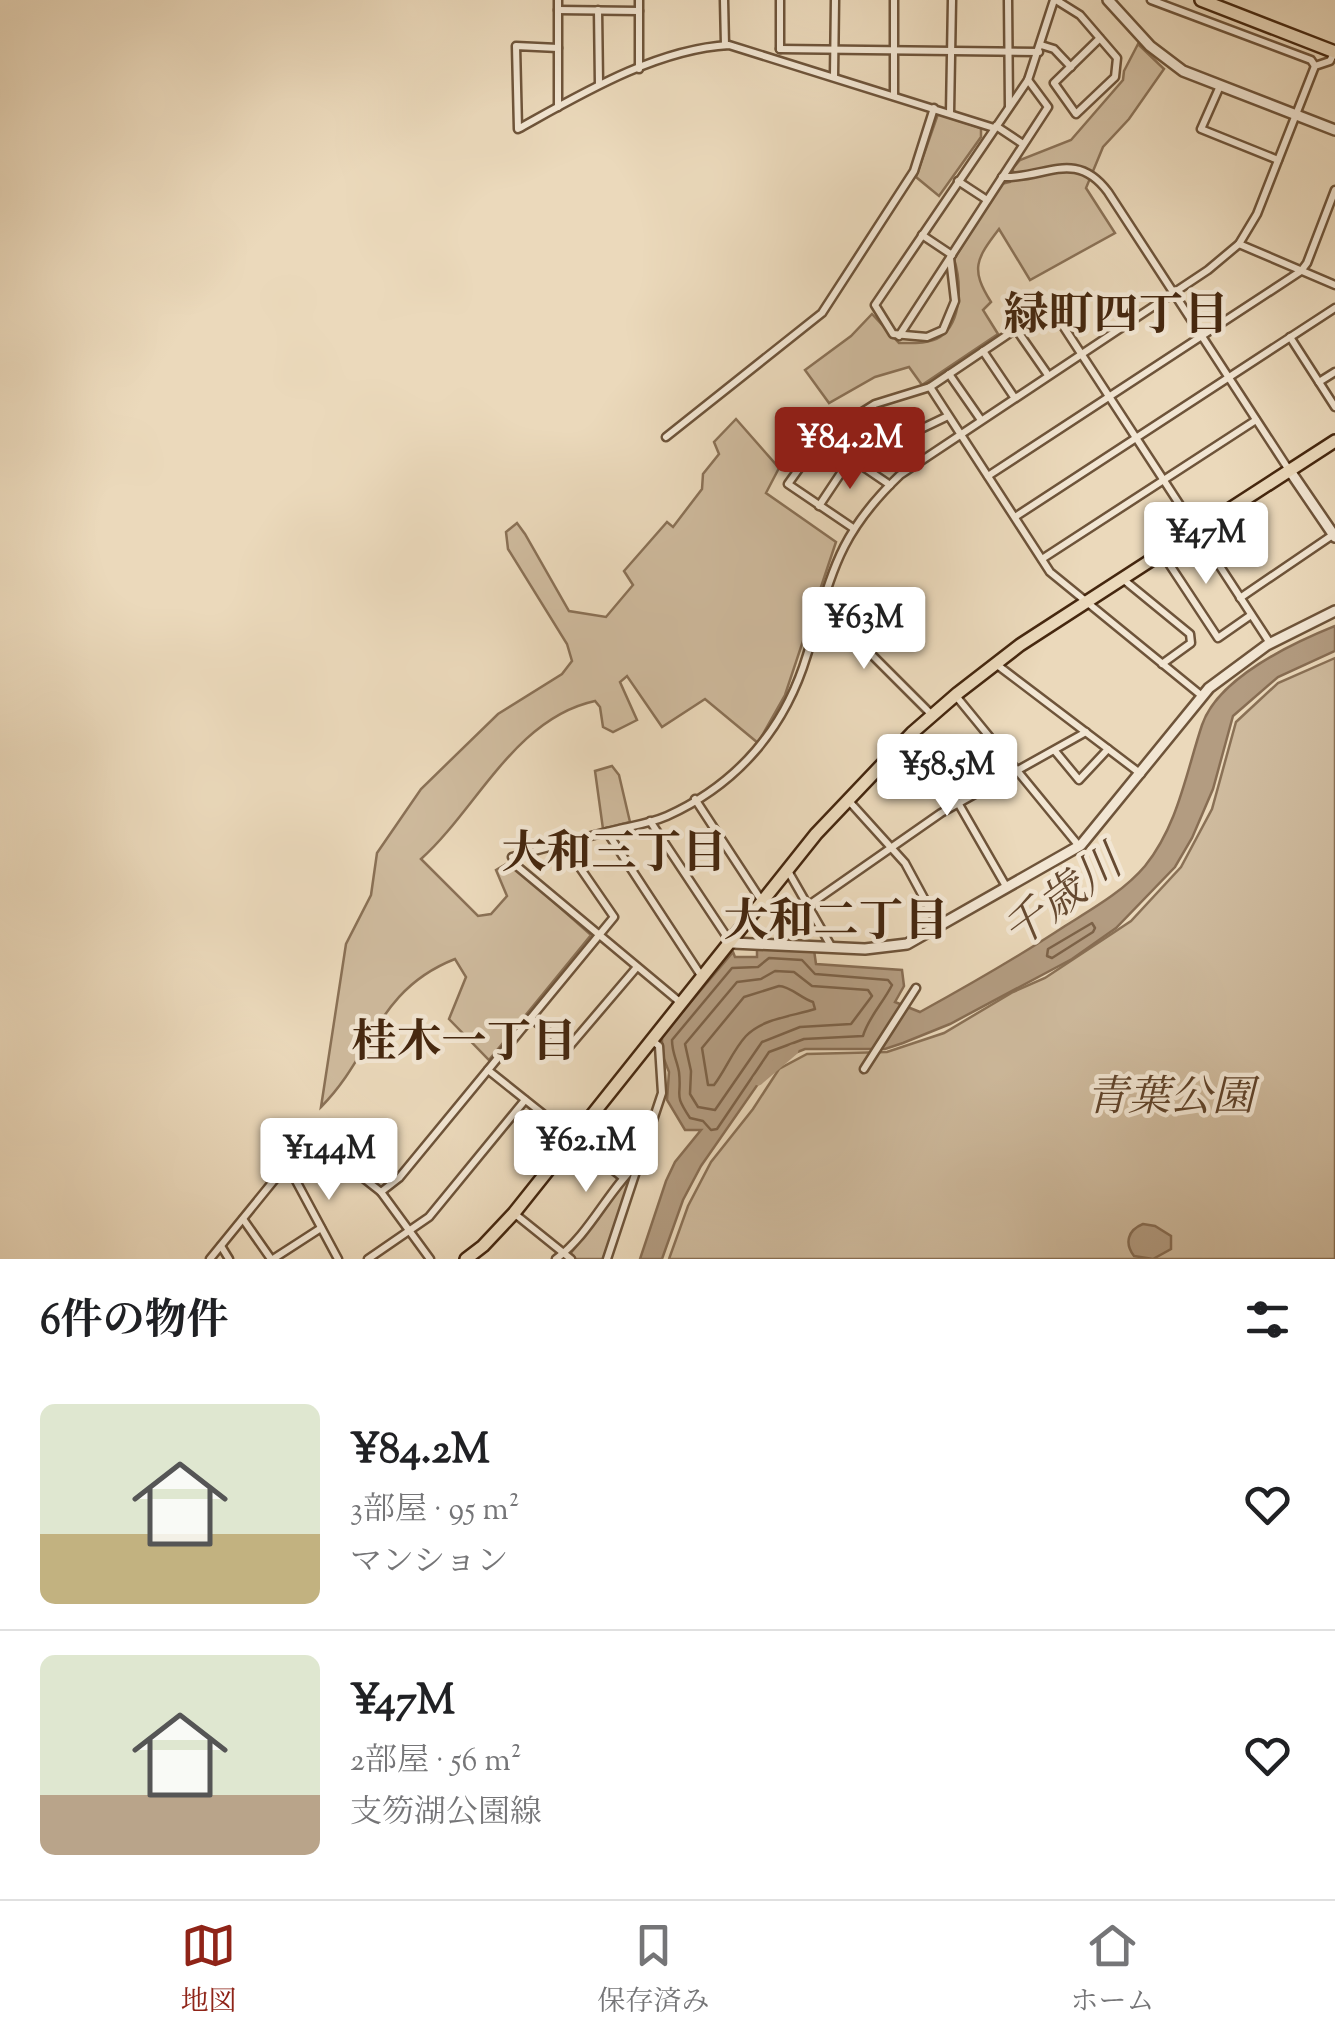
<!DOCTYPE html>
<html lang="ja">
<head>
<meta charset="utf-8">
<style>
	:root { --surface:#fff; --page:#f2f2f2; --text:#202124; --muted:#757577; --line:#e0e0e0; --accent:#8f2418 }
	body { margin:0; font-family:"Sorts Mill Goudy","Noto Serif JP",serif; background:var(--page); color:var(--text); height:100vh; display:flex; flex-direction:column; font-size:38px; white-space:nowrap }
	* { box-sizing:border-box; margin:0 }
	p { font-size:32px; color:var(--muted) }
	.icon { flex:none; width:55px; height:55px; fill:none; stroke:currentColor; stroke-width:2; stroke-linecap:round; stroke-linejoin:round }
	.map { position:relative; height:1259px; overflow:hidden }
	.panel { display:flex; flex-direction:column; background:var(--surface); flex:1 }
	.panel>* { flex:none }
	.price { position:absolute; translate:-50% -85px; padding:0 22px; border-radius:10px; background:#fff; color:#222; font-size:32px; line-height:65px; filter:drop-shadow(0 2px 5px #0008) }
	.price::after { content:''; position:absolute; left:50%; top:60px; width:30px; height:22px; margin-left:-15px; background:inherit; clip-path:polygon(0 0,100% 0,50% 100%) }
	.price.on { background:var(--accent); color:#fff }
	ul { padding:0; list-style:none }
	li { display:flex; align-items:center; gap:30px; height:250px; padding:0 40px }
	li+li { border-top:2px solid var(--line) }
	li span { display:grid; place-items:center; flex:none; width:280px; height:200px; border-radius:15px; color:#555 }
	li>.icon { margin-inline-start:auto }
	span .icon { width:120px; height:120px; fill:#fffc; stroke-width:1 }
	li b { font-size:42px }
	h2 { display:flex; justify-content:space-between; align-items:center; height:120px; padding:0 40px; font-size:42px }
	.tabs { display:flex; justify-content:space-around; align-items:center; height:140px; border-top:2px solid var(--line); background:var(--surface); font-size:28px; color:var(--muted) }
	.tabs a { display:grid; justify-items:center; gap:5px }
	.tabs .on { color:var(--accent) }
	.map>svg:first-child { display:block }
	.green { fill:#cfbb9e; stroke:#8a7156; stroke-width:2.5 }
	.water { fill:#b39c81; stroke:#876d53; stroke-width:2.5 }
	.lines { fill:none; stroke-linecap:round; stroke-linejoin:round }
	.shore { stroke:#7c6248; stroke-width:2.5 }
	.river { stroke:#b39c81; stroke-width:11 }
	.minor-casing { stroke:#6e543a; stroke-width:11 }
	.tertiary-casing { stroke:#6e543a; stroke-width:14 }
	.primary-casing { stroke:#45270f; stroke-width:16 }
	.trunk-casing { stroke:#45270f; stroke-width:16 }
	.minor { stroke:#f2e6d3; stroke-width:6 }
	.tertiary { stroke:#f2e6d3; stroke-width:9 }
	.primary { stroke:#ebd9bb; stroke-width:11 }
	.trunk { stroke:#ebd9bb; stroke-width:11 }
	.labels { text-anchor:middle; stroke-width:9; stroke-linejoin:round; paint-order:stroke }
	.park-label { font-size:42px; font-style:italic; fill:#61452c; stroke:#f2e6d3 }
	.neighbourhood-label { font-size:45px; font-weight:bold; fill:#45270f; stroke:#f2e6d3 }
	.water-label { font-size:45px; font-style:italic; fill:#664a31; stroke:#f2e6d3 }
</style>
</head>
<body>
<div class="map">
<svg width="1335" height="1259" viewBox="0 0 1335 1259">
	<rect width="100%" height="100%" fill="#ebd9bb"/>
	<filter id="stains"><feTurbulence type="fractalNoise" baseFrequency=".002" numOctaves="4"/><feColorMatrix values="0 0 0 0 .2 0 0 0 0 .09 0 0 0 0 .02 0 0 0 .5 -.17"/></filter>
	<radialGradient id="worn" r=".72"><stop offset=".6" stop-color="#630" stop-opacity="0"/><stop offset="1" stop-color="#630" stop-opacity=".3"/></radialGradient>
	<g class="green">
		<path d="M1138 44 1164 69 1129 119 1103 147 1086 188 1115 233 1030 280 999 229C976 259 970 269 991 302L983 310 998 334 922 385 909 367 875 377 829 403 805 370 851 336 872 314 899 343C912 343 929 344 940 337 963 321 961 281 954 259L1001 184 1010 182 1014 173 1012 169 1020 160 1071 140 1123 80 1124 71Z"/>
		<polygon points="938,114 981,128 981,137 939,196 916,177"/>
		<path d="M736 419 779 468 766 493 836 542 785 695 758 743 705 699 662 727 627 676 620 682 637 720 613 732 603 727 600 707 595 701C515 718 476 810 421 859L478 916 491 914 507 896 496 870 506 864 513 866 591 935 489 1060 449 1019 466 977 455 959C376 990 373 1055 321 1107L346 944 371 895 377 853 421 789 498 714 562 674 572 661 567 644 508 549 506 532 517 523 525 534 569 611 606 617 633 585 624 571 667 522 673 527 702 489 703 474 719 454 714 442Z"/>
		<polygon points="1335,658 1335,1259 669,1259 688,1206 711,1162 753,1109 779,1069 807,1054 887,1052 944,1033 1013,992 1045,978 1131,921 1181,867 1212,809 1236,722 1278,683"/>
		<polygon points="612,766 619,775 630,822 603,829 595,771"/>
		<polygon points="626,1180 630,1182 603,1259 576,1259 570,1254"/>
	</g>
	<g class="water">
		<path d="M1335 626V651L1278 677 1233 716 1213 789 1192 838 1175 867 1116 928 1072 959 950 1024 903 1043 885 1049H805L774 1061 701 1166 683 1200 662 1259H640L666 1181 675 1162 701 1130H685L667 1100 669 1072 662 1054V1036L733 952 735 957H757V947L814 950 816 964 902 970 904 986 895 1002 920 1012C969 985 1018 957 1065 926 1092 909 1124 891 1145 866 1178 825 1186 773 1202 725 1218 678 1293 643 1335 626Z"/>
		<path d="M1143 1224 1155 1226 1171 1236V1249L1153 1259 1134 1256C1124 1243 1128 1230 1143 1224Z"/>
	</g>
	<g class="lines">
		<g class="shore">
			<polygon points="1092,923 1095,928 1093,932 1052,958 1047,956 1048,949"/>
			<path d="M769 958 802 960 815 974 888 980 892 985C883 1003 868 1018 863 1036L804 1039 769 1052 717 1129 711 1130 703 1121 690 1118C673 1092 682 1099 679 1072 677 1060 672 1053 672 1040L732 968 758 967Z"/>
			<polygon points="775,971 794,972 812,986 868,990 872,996 851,1024 800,1027 762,1042 715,1110 698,1107 690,1094 691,1071 685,1044 737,982 761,979"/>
			<path d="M779 986C790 986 802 999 813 1002L815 1009C794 1016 763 1018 746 1036 733 1050 726 1069 714 1085H708L702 1048 744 997Z"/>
		</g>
		<polyline class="river" points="758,1080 793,1050"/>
		<defs>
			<g id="minor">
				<polyline points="724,0 725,45"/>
				<polyline points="780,0 780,49"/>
				<polyline points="1008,0 1009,107"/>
				<polyline points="1056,0 1080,15 1117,58 1115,77 1076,114 1054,83 1100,38"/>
				<polyline points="1151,0 1311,60 1315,66"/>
				<polyline points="558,10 639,11"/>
				<polyline points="598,10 599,84"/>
				<polyline points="1041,45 1054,49 1071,67"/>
				<path d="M558 48 516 46 518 129C581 94 656 49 729 45L994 128"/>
				<polyline points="780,49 1039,52"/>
				<polyline points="639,69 639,0"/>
				<polyline points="834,76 835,0"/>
				<polyline points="1220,86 1201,129 1278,160"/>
				<polyline points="894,96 894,0"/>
				<polyline points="558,107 558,0"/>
				<polyline points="950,113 952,0"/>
				<polyline points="996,126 1023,144"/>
				<path d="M1002 177C1045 179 1075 148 1108 192L1289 470"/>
				<polyline points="958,181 987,200"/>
				<polyline points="922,235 952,255"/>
				<polyline points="1239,244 1335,285"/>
				<polyline points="950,258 955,301 943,330 927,337 893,334 875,305 1028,80 1054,0"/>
				<polyline points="1016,329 1048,375"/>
				<polyline points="899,336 1048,107 1028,80"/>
				<polyline points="1290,337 1335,407"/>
				<polyline points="983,351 1014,397"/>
				<polyline points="949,374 981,420"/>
				<polyline points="1319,382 1335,372"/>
				<polyline points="930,387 1050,572 1202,696"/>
				<polyline points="666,437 822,313 914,171 934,108"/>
				<polyline points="821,438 890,485"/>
				<polyline points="861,465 902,438 948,416"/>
				<polyline points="988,476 1301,271 1307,263 1335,190"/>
				<polyline points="819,506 851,458"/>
				<polyline points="1015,517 1335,308"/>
				<polyline points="853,528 788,484 821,438 875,404 930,387 1050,306 1270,643"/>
				<polyline points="1162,553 1218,638 1251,615"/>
				<polyline points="1042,559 1256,420"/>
				<polyline points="1124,580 1190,634 1191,643 1162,664"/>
				<polyline points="1240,598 1334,534"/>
				<polyline points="821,604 932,715"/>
				<polyline points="996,664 1141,774"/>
				<polyline points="956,696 1079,846"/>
				<polyline points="913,734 941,773 1007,888"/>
				<polyline points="1055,751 1079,780 1108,749"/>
				<polyline points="695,799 763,903"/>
				<polyline points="848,800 905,863 939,926"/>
				<polyline points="650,821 729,940"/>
				<polyline points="607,832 702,977"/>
				<polyline points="788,871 831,946"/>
				<polyline points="809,905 941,813 1086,732"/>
				<path d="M681 1003 518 867 512 857C546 848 581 838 615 830 632 826 651 823 667 816 738 784 785 728 807 655 832 575 836 536 900 475L1208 270 1239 244 1257 214 1315 66 1330 61 1334 53"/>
				<polyline points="531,1018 568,1048 637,967"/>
				<polyline points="864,1069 916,988"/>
				<polyline points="488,1070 622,1177"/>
				<polyline points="287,1164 338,1259"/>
				<polyline points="381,1192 399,1178 614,917 563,843"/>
				<polyline points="515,1214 571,1259"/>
				<polyline points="243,1219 271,1259"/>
				<polyline points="221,1246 229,1259"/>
				<polyline points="210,1259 310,1136 381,1192 430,1259"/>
				<polyline points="273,1259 321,1228"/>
				<polyline points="368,1259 429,1217 525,1100"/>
				<path d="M556 1259C590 1234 608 1190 639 1162"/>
				<polyline points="607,1259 662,1093 659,1046 653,1041"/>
			</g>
			<g id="tertiary">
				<polyline points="1108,0 1150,46 1183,71 1335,130"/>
				<polyline points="1290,471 1335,537"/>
				<polyline points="733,943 865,949 907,944 1081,845 1209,688 1267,645 1335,611"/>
			</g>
			<polyline id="primary" points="466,1259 483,1246 514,1213 816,834 912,733 958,693 1020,645 1335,441"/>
			<polyline id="trunk" points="1201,0 1335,52"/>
		</defs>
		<use href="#minor" class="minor-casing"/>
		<use href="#tertiary" class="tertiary-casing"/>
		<use href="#primary" class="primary-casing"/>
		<use href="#trunk" class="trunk-casing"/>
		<use href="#minor" class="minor"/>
		<use href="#tertiary" class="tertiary"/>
		<use href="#primary" class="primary"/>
		<use href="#trunk" class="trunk"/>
	</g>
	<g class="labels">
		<g class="park-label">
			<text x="1170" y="1110">青葉公園</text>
		</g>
		<g class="neighbourhood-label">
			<text x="1116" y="329">緑町四丁目</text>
			<text x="614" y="867">大和三丁目</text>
			<text x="836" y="935">大和二丁目</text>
			<text x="464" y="1056">桂木一丁目</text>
		</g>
		<g class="water-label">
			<text transform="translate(1061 896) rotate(-37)" y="16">千歳川</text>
		</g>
	</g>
	<rect width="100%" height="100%" filter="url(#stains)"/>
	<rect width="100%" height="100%" fill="url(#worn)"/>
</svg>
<b class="price on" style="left:850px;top:492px">¥84.2M</b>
<b class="price" style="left:1206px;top:587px">¥47M</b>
<b class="price" style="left:864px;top:672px">¥63M</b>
<b class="price" style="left:947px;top:819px">¥58.5M</b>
<b class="price" style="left:586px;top:1195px">¥62.1M</b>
<b class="price" style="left:329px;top:1203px">¥144M</b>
</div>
<section class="panel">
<h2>6件の物件<svg class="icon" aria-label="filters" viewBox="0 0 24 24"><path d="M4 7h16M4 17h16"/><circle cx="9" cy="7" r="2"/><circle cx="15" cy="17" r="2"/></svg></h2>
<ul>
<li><span style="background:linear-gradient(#dfe7d0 65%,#c2b280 0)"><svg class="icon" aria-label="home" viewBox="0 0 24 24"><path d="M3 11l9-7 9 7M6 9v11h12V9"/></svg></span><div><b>¥84.2M</b><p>3部屋 · 95 m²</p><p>マンション</p></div><svg class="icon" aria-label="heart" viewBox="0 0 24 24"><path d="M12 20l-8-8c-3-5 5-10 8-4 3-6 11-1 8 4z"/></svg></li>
<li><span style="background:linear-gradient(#dfe7d0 70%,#b9a48a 0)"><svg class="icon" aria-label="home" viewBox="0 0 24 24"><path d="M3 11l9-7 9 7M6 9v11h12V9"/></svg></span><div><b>¥47M</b><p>2部屋 · 56 m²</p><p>支笏湖公園線</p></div><svg class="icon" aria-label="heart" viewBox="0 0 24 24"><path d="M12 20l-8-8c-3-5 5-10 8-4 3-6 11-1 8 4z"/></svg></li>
</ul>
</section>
<nav class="tabs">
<a class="on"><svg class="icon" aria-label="map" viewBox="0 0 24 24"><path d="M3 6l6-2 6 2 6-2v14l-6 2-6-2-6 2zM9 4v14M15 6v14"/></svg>地図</a>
<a><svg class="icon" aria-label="saved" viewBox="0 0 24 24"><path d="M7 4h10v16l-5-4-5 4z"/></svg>保存済み</a>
<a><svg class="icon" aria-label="home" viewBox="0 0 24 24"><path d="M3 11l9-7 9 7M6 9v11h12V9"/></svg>ホーム</a>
</nav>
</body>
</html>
